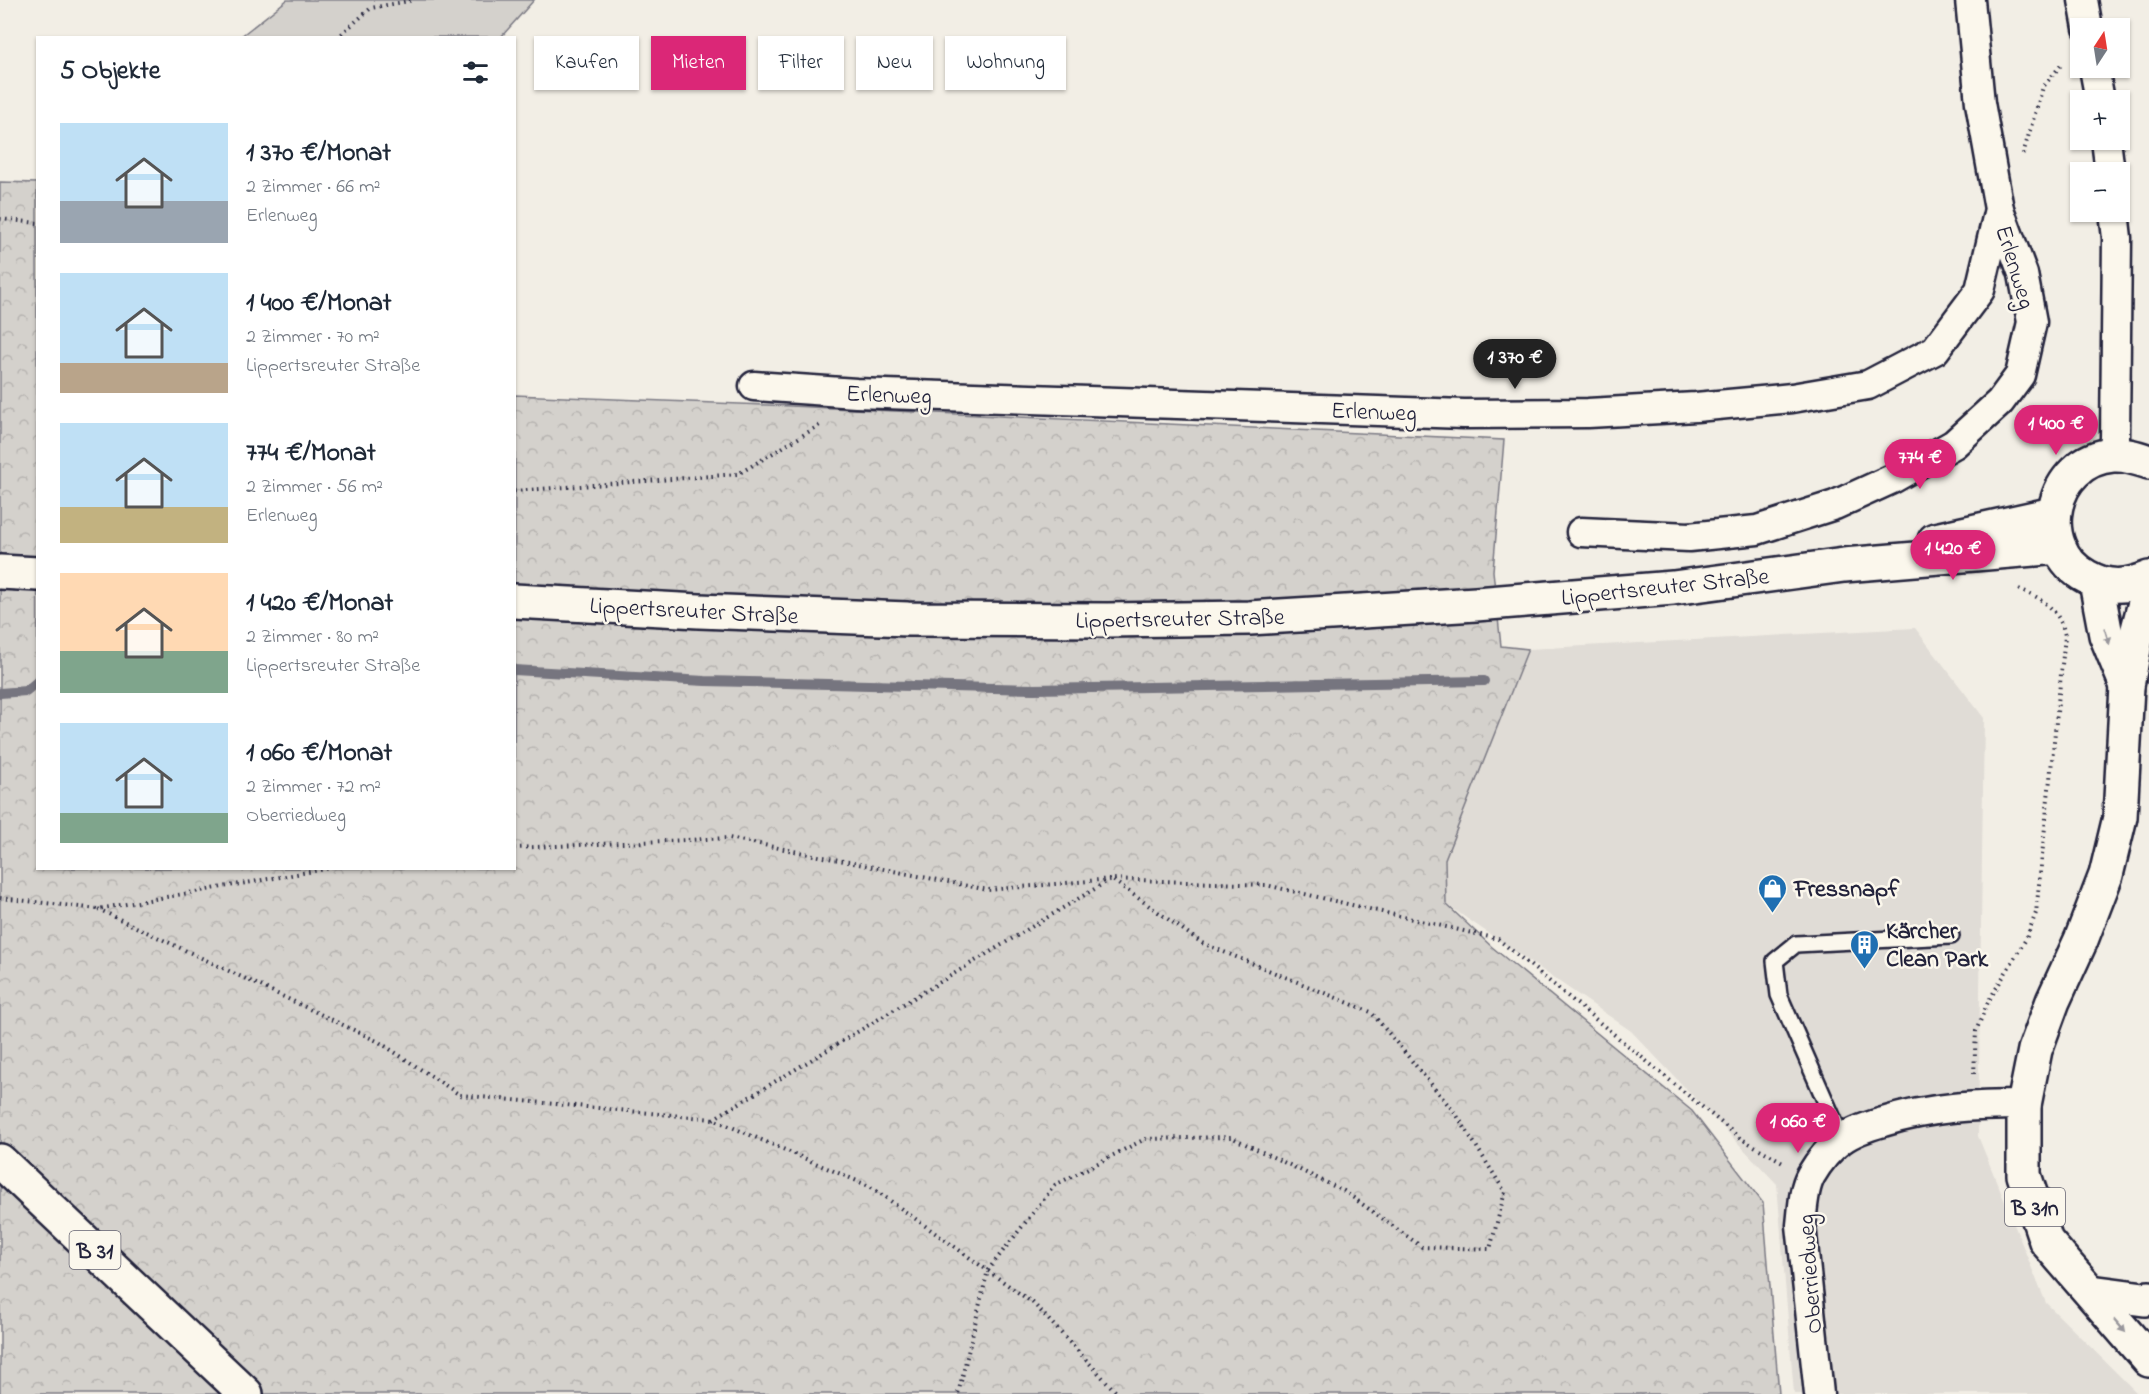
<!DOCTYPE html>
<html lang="de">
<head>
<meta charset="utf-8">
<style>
	:root { --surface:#fff; --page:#f2f2f3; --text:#1f2937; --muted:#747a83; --accent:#db2777 }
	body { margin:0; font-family:"Indie Flower",sans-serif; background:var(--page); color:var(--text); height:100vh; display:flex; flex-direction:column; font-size:22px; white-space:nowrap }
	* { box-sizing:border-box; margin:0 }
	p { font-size:20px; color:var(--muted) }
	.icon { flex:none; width:33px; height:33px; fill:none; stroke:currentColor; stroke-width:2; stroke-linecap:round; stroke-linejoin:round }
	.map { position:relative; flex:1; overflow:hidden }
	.details { position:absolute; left:36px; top:36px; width:480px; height:834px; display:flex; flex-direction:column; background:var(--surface); border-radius:0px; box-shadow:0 2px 4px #0004 }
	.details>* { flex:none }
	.top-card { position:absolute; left:534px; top:36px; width:570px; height:54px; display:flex; gap:12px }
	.needle { width:39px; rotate:12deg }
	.tools { position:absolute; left:2070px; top:18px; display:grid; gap:12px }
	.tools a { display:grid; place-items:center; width:60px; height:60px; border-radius:0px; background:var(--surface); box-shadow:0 2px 4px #0004; font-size:30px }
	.price { position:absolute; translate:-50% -51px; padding:0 14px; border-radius:21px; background:var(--accent); color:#fff; font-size:20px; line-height:39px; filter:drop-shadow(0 2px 3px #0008) }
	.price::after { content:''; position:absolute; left:50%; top:36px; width:18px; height:14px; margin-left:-9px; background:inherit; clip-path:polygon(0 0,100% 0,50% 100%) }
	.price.selected { background:#222; color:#fff }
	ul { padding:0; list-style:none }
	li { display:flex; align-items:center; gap:18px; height:150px; padding:0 24px }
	li span { display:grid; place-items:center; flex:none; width:168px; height:120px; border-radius:0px; color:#555 }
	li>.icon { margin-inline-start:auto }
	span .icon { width:72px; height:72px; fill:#fffc; stroke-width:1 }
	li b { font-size:26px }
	h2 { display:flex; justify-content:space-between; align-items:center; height:72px; padding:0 24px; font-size:26px }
	.chip { padding:0 21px; border-radius:0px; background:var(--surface); box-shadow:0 2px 4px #0004; font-size:21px; line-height:54px }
	.chip.selected { background:var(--accent); color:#fff }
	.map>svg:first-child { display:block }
	.built { fill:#e0dcd6 }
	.grass { fill:#d4d1cc; stroke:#7b7a84; stroke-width:1.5 }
	.forest { fill:url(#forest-crowns); stroke:#7b7a84; stroke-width:1.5 }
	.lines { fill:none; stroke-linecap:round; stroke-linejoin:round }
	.stream { stroke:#76747f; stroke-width:10 }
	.lane-casing { stroke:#22223b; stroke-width:20 }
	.street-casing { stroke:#22223b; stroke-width:33 }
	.secondary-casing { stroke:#22223b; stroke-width:38 }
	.primary-casing { stroke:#22223b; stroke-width:38 }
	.highway-casing { stroke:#22223b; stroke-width:38 }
	.path { stroke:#22223b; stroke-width:4; stroke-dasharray:1.5 4.5; stroke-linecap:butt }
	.lane { stroke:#fbf7ec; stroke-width:15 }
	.street { stroke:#fbf7ec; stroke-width:28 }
	.secondary { stroke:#fbf7ec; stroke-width:33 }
	.primary { stroke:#fbf7ec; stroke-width:33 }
	.highway { stroke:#fbf7ec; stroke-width:33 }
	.oneway { fill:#99979c }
	.labels { text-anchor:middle; stroke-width:5; stroke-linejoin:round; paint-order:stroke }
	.shield { fill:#fbf7ec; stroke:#636270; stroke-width:1.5 }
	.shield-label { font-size:22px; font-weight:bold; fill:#22223b }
	.street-label { font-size:24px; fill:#22223b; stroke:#fbf7ec }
	.poi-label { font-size:24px; font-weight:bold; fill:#22223b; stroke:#fbf7ec; text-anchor:start }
</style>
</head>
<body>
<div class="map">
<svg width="2149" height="1394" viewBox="0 0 2149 1394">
	<defs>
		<pattern id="forest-crowns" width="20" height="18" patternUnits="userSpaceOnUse" patternTransform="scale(1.5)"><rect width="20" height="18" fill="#d4d1cc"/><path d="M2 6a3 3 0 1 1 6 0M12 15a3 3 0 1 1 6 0" fill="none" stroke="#b6b3b0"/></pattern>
	</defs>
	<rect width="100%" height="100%" fill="#f2eee5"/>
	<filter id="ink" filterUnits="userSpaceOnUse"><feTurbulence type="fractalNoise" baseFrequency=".0167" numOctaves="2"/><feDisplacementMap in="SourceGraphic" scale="12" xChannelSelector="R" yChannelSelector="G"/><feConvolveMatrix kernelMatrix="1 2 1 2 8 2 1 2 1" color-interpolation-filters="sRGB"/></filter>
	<g filter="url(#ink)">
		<polygon class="built" points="1915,628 1984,718 1978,1136 2046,1303 2138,1394 1794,1394 1777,1184 1631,1031 1446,904 1445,859 1528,649"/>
		<polygon class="grass" points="287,0 534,0 501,37 240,37"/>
		<polygon class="forest" points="0,182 37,183 38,868 514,868 515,395 790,406 1504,440 1493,571 1501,646 1528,649 1445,859 1446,904 1492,947 1692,1111 1763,1203 1779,1394 0,1394"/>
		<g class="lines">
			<g class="stream">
				<polyline points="514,670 705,681 1034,689 1484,681"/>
				<polyline points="0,693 26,691 38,681"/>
			</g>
			<defs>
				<polyline id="lane" points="1842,1139 1779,995 1775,961 1796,944 1951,936"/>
				<g id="street">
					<polyline points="2083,0 2088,28"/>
					<polyline points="2094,68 2100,100"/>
					<polyline points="2106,140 2110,172"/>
					<polyline points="754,386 856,393 1464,414 1588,413 1696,407 1792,398 1868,385 1935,350 1980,290 1999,209 1980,103 1970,0"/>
					<polyline points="2113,455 2115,438 2117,238 2114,212"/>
					<polyline points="1581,532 1689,537 1757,530 1835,505 1892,479 1954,444 2000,402 2020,375 2032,322 2023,274 1999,209"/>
					<path d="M1819 1394 1801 1225C1803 1209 1803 1189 1811 1175 1818 1163 1829 1149 1841 1140 1853 1131 1869 1126 1883 1122 1930 1107 1976 1105 2024 1105"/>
				</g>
				<g id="secondary">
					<path d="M2149 462C2137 458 2126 454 2113 455 2050 460 2032 548 2087 577 2108 589 2128 587 2149 578"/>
					<polyline points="1935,540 2053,514"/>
					<polyline points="0,572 38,574"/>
					<polyline points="2096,582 2106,635 2127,686"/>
					<polyline points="514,601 699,611 908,619 1107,620 1249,618 1476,604 1673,588 1844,565 2059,547"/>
					<polyline points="2024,1105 2035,1050 2053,1001 2081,940 2106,875 2120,817 2127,686 2137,633 2149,588"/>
				</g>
				<polyline id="primary" points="0,1161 246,1394"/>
				<g id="highway">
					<polyline points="2024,1105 2024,1175 2046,1241 2149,1360"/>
					<polyline points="2091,1292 2144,1299 2149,1298"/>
				</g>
			</defs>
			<use href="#lane" class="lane-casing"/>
			<use href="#street" class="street-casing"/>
			<use href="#secondary" class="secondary-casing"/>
			<use href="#primary" class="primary-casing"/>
			<use href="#highway" class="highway-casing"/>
			<g class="path">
				<polyline points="337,38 371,8 414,0"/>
				<polyline points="2023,154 2043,87 2061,65"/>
				<polyline points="0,219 38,223"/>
				<polyline points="514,491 738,474 820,425"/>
				<polyline points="514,848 729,838 988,890 1111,879 1266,885 1498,939 1740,1138 1783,1162"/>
				<polyline points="0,898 98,909 331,868"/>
				<polyline points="98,909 379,1042 460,1095 713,1119 871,1187 1033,1303 1118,1394"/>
				<path d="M1974 1074 1976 1031 1988 1002 2026 939 2036 913 2065 636C2061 610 2039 595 2015 588"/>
				<polyline points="713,1119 1111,879 1202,943 1371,1012 1456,1114 1505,1192 1490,1249 1422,1247 1344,1191 1231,1137 1145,1139 1055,1185 988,1270 958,1394"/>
			</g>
			<use href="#lane" class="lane"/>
			<use href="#street" class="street"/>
			<use href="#secondary" class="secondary"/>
			<use href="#primary" class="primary"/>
			<use href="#highway" class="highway"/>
		</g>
		<defs><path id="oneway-solid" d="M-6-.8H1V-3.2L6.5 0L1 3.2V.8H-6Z" transform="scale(1.5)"/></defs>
		<g class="oneway">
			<use href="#oneway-solid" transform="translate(2107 636) rotate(73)"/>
			<use href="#oneway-solid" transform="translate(2120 1326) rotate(49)"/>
		</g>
	</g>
	<defs>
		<symbol id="shop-pin" viewBox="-11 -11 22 30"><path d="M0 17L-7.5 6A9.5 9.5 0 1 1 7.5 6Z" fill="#1f6fb2" stroke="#fbf7ec"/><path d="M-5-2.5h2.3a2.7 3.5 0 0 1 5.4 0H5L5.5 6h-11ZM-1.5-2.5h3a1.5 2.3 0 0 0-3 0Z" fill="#fff"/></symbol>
		<symbol id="building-pin" viewBox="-11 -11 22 30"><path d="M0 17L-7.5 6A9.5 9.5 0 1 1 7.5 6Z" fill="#1f6fb2" stroke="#fbf7ec"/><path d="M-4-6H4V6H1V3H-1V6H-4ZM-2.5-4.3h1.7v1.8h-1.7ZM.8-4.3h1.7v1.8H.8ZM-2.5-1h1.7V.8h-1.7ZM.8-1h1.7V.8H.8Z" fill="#fff"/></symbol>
	</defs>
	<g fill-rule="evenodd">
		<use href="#shop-pin" x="1756" y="872" width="33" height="45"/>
		<use href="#building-pin" x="1848" y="928" width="33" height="45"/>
	</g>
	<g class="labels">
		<g class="shield">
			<rect x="2005" y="1188" width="60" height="38" rx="4.5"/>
			<rect x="69.5" y="1231" width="51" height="38" rx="4.5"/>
		</g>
		<g class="shield-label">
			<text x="2035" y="1215">B 31n</text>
			<text x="95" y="1258">B 31</text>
		</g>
		<g class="street-label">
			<text transform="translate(2016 267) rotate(73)" y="8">Erlenweg</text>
			<text transform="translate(889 394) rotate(2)" y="8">Erlenweg</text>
			<text transform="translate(1374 411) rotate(2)" y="8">Erlenweg</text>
			<text transform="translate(1665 586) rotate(-6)" y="8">Lippertsreuter Straße</text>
			<text transform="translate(694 610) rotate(3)" y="8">Lippertsreuter Straße</text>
			<text transform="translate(1180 618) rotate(-1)" y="8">Lippertsreuter Straße</text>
			<text transform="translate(1809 1274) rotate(-94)" y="8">Oberriedweg</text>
		</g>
		<g class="poi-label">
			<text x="1794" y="896">Fressnapf</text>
			<text x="1886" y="938">Kärcher<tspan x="1886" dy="28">Clean Park</tspan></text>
		</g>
	</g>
</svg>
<div class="tools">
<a><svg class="needle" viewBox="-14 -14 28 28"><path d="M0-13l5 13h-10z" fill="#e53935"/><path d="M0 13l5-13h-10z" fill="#747a83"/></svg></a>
<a>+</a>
<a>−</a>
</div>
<b class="price selected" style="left:1515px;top:390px">1 370 €</b>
<b class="price" style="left:2056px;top:456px">1 400 €</b>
<b class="price" style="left:1920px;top:490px">774 €</b>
<b class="price" style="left:1953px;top:581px">1 420 €</b>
<b class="price" style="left:1798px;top:1154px">1 060 €</b>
<div class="top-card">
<a class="chip">Kaufen</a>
<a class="chip selected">Mieten</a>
<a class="chip">Filter</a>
<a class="chip">Neu</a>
<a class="chip">Wohnung</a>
</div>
<section class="details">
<h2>5 Objekte<svg class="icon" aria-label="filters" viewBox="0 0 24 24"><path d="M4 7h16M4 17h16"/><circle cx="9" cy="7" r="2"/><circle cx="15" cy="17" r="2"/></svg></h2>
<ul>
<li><span style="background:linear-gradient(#bfe0f5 65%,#9aa5b1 0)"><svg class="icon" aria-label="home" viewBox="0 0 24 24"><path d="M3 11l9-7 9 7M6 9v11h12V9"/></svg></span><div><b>1 370 €/Monat</b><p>2 Zimmer · 66 m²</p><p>Erlenweg</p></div></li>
<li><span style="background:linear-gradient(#bfe0f5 75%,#b9a48a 0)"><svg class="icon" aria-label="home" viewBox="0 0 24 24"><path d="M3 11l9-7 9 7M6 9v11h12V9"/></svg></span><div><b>1 400 €/Monat</b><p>2 Zimmer · 70 m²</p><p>Lippertsreuter Straße</p></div></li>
<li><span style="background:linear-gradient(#bfe0f5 70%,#c2b280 0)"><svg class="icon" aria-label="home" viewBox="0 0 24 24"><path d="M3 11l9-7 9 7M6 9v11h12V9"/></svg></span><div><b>774 €/Monat</b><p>2 Zimmer · 56 m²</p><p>Erlenweg</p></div></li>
<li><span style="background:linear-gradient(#ffd9b3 65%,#7fa58c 0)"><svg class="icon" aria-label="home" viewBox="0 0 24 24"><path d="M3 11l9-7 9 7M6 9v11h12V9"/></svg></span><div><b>1 420 €/Monat</b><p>2 Zimmer · 80 m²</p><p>Lippertsreuter Straße</p></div></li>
<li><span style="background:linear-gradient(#bfe0f5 75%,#7fa58c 0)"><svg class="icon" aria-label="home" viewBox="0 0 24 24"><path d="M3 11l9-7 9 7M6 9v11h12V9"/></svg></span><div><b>1 060 €/Monat</b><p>2 Zimmer · 72 m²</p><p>Oberriedweg</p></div></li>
</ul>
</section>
</div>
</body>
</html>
